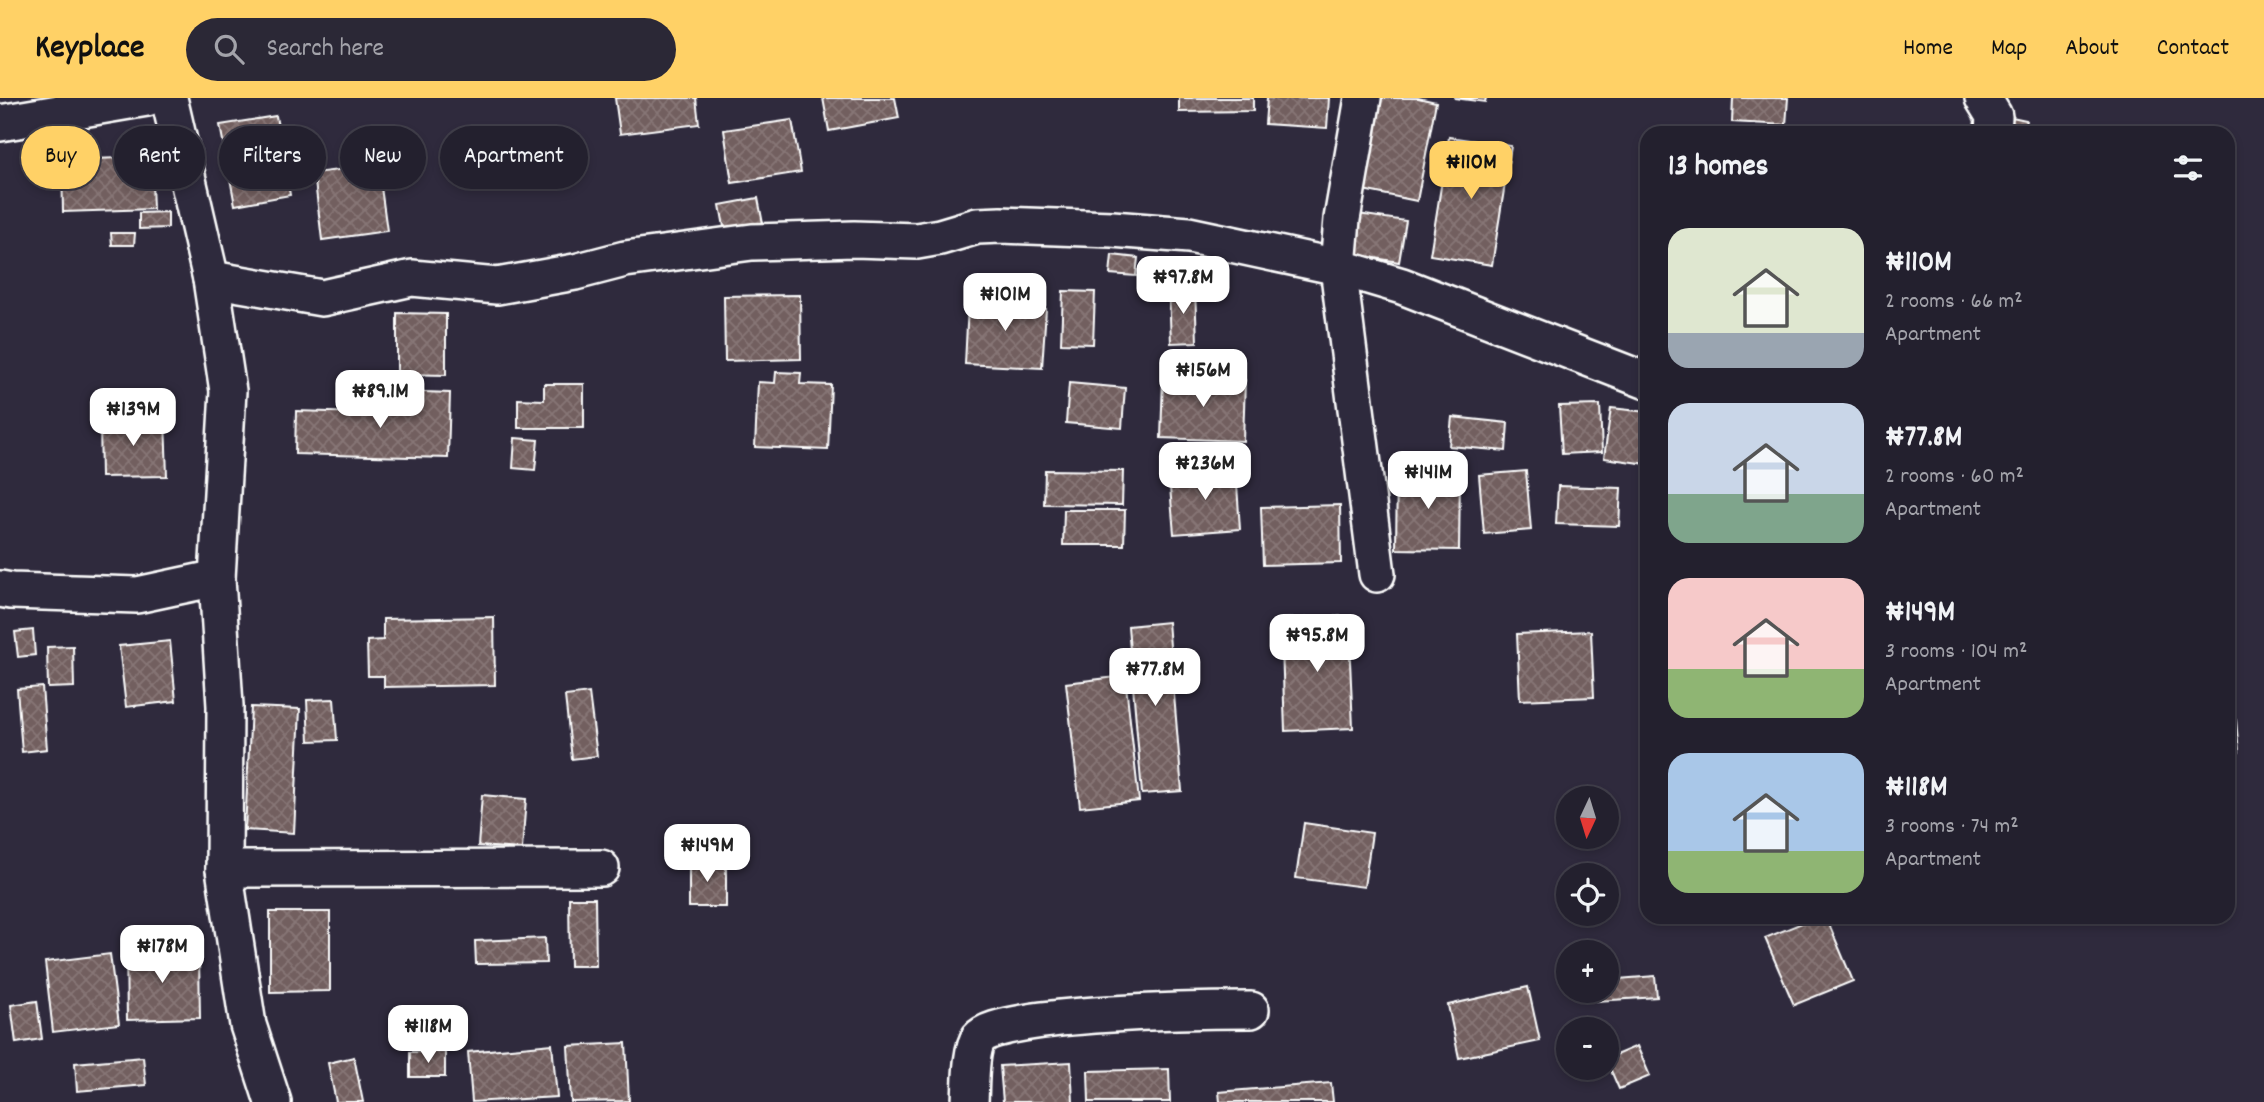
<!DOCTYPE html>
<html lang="en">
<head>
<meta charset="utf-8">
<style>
	:root { --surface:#23202e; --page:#2b2836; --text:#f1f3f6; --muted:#a3a3aa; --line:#403e4a; --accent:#ffd166 }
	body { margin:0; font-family:Dekko,sans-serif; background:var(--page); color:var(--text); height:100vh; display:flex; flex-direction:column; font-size:26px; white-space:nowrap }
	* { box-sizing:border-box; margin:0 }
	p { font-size:23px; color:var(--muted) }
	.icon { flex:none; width:38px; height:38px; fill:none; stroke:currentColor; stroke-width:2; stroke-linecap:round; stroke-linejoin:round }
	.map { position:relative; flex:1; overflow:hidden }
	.details { position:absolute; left:1640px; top:28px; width:595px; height:798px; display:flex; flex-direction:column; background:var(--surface); border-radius:21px; box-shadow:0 4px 10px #0003,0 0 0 2px var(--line) }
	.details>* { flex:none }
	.top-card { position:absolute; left:21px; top:28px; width:665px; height:63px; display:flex; gap:14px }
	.needle { width:46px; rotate:184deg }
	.fabs { position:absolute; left:1556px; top:688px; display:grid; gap:14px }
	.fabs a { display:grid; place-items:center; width:63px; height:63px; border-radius:50%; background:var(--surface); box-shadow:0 4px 10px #0003,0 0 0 2px var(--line); font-size:35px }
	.price { position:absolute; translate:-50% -60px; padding:0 16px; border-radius:14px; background:#fff; color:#222; font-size:23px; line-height:46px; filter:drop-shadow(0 2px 4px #0008) }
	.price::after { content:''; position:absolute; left:50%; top:42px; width:21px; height:16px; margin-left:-10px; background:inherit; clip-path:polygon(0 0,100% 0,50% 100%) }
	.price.current { background:var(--accent); color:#111 }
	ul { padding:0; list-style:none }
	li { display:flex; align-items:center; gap:21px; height:175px; padding:0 28px }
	li span { display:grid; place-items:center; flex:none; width:196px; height:140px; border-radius:21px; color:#555 }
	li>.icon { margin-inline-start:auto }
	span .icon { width:84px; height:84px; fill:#fffc; stroke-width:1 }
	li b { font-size:30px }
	h2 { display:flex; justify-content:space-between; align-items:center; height:84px; padding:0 28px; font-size:30px }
	.pill { padding:0 24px; border-radius:32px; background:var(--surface); box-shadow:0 4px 10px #0003,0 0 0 2px var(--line); font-size:24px; line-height:63px }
	.pill.current { background:var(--accent); color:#111 }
	header { display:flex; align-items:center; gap:42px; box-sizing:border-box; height:98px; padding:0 35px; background:var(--accent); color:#111 }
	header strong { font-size:33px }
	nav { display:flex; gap:38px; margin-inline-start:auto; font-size:24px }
	.search { width:490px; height:63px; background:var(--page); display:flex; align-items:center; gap:18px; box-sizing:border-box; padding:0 24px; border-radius:38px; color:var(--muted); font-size:26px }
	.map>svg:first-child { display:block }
	.building { fill:url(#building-cross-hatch); stroke:#fff; stroke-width:2 }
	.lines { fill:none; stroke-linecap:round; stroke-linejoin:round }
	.minor-casing { stroke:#fff; stroke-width:40 }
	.minor { stroke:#2f2a3d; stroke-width:35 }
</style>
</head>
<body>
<header>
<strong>Keyplace</strong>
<div class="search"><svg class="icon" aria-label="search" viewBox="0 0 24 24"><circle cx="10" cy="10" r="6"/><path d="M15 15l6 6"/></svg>Search here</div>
<nav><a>Home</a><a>Map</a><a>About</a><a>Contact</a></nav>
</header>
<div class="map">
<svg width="2264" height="1004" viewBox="0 0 2264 1004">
	<defs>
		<pattern id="building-cross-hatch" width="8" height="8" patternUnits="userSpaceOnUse" patternTransform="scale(1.75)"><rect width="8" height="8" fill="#725e5e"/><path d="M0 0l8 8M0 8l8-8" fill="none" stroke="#877676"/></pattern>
	</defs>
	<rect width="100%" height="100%" fill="#2f2a3d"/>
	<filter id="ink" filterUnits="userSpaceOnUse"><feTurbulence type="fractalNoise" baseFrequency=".0143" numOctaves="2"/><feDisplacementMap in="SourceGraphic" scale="14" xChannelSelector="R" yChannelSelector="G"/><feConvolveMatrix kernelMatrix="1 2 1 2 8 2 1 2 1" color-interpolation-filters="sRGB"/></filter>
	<g filter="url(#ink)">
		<g class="building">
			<polygon points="615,0 696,0 699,26 620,36"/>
			<polygon points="823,0 895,0 899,20 829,33"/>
			<polygon points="1179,0 1253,0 1253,13 1179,14"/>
			<polygon points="1267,0 1329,0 1327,30 1265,26"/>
			<polygon points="1376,0 1418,0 1436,4 1417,103 1358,91"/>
			<polygon points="1454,0 1486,0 1485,4"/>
			<polygon points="1733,0 1788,0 1786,27 1732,24"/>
			<polygon points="276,18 290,97 235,107 220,27"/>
			<polygon points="2012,19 2026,22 2023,35 2008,35"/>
			<polygon points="792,22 801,74 732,85 724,32"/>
			<polygon points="1449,39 1511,48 1492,167 1430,157"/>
			<polygon points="151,59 153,111 63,114 62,62"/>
			<polygon points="378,67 387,133 322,142 314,75"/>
			<polygon points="758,100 763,126 725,134 720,107"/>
			<polygon points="168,114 168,130 139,131 139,115"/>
			<polygon points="1358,116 1406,123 1399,164 1351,156"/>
			<polygon points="111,135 135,135 134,147 112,147"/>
			<polygon points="1112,157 1138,160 1136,178 1110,176"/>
			<polygon points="1195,191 1197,244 1171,245 1169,192"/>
			<polygon points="991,193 1021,195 1020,209 1046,211 1042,270 965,266 968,207 990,208"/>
			<polygon points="1063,193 1095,194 1093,246 1061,245"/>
			<polygon points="800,197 801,261 725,263 724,198"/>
			<polygon points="397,215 446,216 446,277 397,276"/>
			<polygon points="776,274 801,275 800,286 831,287 828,352 755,349 758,284 775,285"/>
			<polygon points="1163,280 1245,282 1243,343 1161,340"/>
			<polygon points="1069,285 1125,290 1122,330 1066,325"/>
			<polygon points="544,286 584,286 584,330 518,330 518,301 544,302"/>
			<polygon points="397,293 450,295 448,360 295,356 296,313 396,316"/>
			<polygon points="1600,307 1602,354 1562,356 1559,308"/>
			<polygon points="1611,310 1647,314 1647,366 1604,360"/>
			<polygon points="1452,319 1508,325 1506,353 1449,348"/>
			<polygon points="165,321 167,378 101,379 100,323"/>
			<polygon points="515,340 538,342 535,372 513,370"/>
			<polygon points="1045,372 1123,373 1122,407 1044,406"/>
			<polygon points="1236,372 1240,431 1174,436 1169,377"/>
			<polygon points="1526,373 1531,432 1484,436 1479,377"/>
			<polygon points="1397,375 1460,376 1459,452 1396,451"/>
			<polygon points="1558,388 1621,390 1619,428 1556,426"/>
			<polygon points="1340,407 1341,465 1263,467 1261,409"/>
			<polygon points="1064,412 1125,412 1124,447 1063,447"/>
			<polygon points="1348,518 1353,630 1285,633 1281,521"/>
			<polygon points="494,519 495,587 384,589 384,578 368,578 367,543 383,542 383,521"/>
			<polygon points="1168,524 1182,693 1142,696 1128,528"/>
			<polygon points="33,532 35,557 18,559 15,534"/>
			<polygon points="1591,533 1594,599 1520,602 1517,536"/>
			<polygon points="170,543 176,603 126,609 119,548"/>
			<polygon points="73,548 74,589 48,590 47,549"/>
			<polygon points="1125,578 1139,703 1080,709 1066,585"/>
			<polygon points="42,589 47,651 22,654 17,591"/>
			<polygon points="589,595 597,658 572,661 565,598"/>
			<polygon points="334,601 337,642 309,643 307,602"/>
			<polygon points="251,609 300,611 294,735 245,732"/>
			<polygon points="2236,622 2239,654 2228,655 2228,623"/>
			<polygon points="482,697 526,701 522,751 478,748"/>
			<polygon points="1304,725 1372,735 1364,789 1296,780"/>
			<polygon points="689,763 726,764 726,809 689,809"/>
			<polygon points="569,800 595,800 596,868 570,868"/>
			<polygon points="270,814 330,814 330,893 270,894"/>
			<polygon points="1817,819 1826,819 1853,883 1794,907 1765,840"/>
			<polygon points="545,840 546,865 476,866 475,843"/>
			<polygon points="164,849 164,857 199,857 200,920 127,922 126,850"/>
			<polygon points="110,856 119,926 53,934 45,864"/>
			<polygon points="1655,878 1657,899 1597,903 1596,892 1606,892 1606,882"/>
			<polygon points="1528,889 1540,943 1459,960 1448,907"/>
			<polygon points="37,903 42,941 16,945 11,907"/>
			<polygon points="626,945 629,1003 571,1004 568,948"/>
			<polygon points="552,946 557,999 472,1004 468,954"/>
			<polygon points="1637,948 1650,978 1619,991 1606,961"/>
			<rect x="410" y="954" width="35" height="25"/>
			<polygon points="143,959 146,987 77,993 75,965"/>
			<polygon points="354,959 363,1004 336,1004 328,965"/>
			<polygon points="1071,964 1073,1004 1003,1004 1000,968"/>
			<polygon points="1169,971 1170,1004 1089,1004 1088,973"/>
			<polygon points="1331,985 1333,1004 1220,1004 1219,994"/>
		</g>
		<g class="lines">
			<defs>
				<g id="minor">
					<polyline points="169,0 211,181 228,293 217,480 225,608 224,771 248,927 273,1004"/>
					<polyline points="1363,0 1342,121 1338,169 1377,476"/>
					<polyline points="1983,0 1994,18 1993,35"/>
					<polyline points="0,25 147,0"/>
					<polyline points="211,181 322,200 412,180 497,188 575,174 625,161 752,144 854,141 917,143 940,139 977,128 1001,127 1112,131 1189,137 1338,169 1402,188 1647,283"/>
					<polyline points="0,491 11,493 137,497 217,480"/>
					<polyline points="224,771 601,770"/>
					<path d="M970 1004C971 988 970 952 979 940 1000 914 1210 912 1251 912"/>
				</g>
			</defs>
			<use href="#minor" class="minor-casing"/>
			<use href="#minor" class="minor"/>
		</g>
	</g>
</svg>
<div class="fabs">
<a><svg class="needle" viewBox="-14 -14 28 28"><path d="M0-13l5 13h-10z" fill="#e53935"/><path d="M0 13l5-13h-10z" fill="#a3a3aa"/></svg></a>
<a><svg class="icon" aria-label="locate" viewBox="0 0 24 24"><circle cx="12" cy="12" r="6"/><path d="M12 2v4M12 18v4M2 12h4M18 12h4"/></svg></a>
<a>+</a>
<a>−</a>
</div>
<b class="price current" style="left:1471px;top:103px">₦110M</b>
<b class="price" style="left:1183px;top:218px">₦97.8M</b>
<b class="price" style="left:1005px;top:235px">₦101M</b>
<b class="price" style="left:1203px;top:311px">₦156M</b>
<b class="price" style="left:380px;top:332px">₦89.1M</b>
<b class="price" style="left:133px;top:350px">₦139M</b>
<b class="price" style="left:1205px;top:404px">₦236M</b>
<b class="price" style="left:1428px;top:413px">₦141M</b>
<b class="price" style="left:1317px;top:576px">₦95.8M</b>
<b class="price" style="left:1155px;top:610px">₦77.8M</b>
<b class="price" style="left:707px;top:786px">₦149M</b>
<b class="price" style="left:162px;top:887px">₦178M</b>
<b class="price" style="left:428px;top:967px">₦118M</b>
<div class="top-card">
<a class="pill current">Buy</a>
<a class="pill">Rent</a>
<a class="pill">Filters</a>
<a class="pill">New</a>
<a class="pill">Apartment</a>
</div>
<section class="details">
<h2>13 homes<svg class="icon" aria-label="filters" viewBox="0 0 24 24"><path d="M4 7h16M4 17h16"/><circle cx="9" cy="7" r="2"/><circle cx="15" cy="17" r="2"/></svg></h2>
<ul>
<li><span style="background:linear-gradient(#dfe7d0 75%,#9aa5b1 0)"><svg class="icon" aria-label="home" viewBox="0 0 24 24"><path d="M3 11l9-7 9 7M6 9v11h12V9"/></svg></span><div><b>₦110M</b><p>2 rooms · 66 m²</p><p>Apartment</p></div></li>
<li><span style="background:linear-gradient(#c9d6e8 65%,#7fa58c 0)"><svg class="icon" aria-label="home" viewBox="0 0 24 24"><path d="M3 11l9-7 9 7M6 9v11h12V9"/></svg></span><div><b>₦77.8M</b><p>2 rooms · 60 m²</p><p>Apartment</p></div></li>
<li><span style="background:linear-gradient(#f6c9c9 65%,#8fb573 0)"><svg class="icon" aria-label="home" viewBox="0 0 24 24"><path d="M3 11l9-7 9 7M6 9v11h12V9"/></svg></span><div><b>₦149M</b><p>3 rooms · 104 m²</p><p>Apartment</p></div></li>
<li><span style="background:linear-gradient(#a9c7e8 70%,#8fb573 0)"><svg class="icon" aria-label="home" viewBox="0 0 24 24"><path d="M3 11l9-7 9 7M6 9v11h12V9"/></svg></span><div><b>₦118M</b><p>3 rooms · 74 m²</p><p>Apartment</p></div></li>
</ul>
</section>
</div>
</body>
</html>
